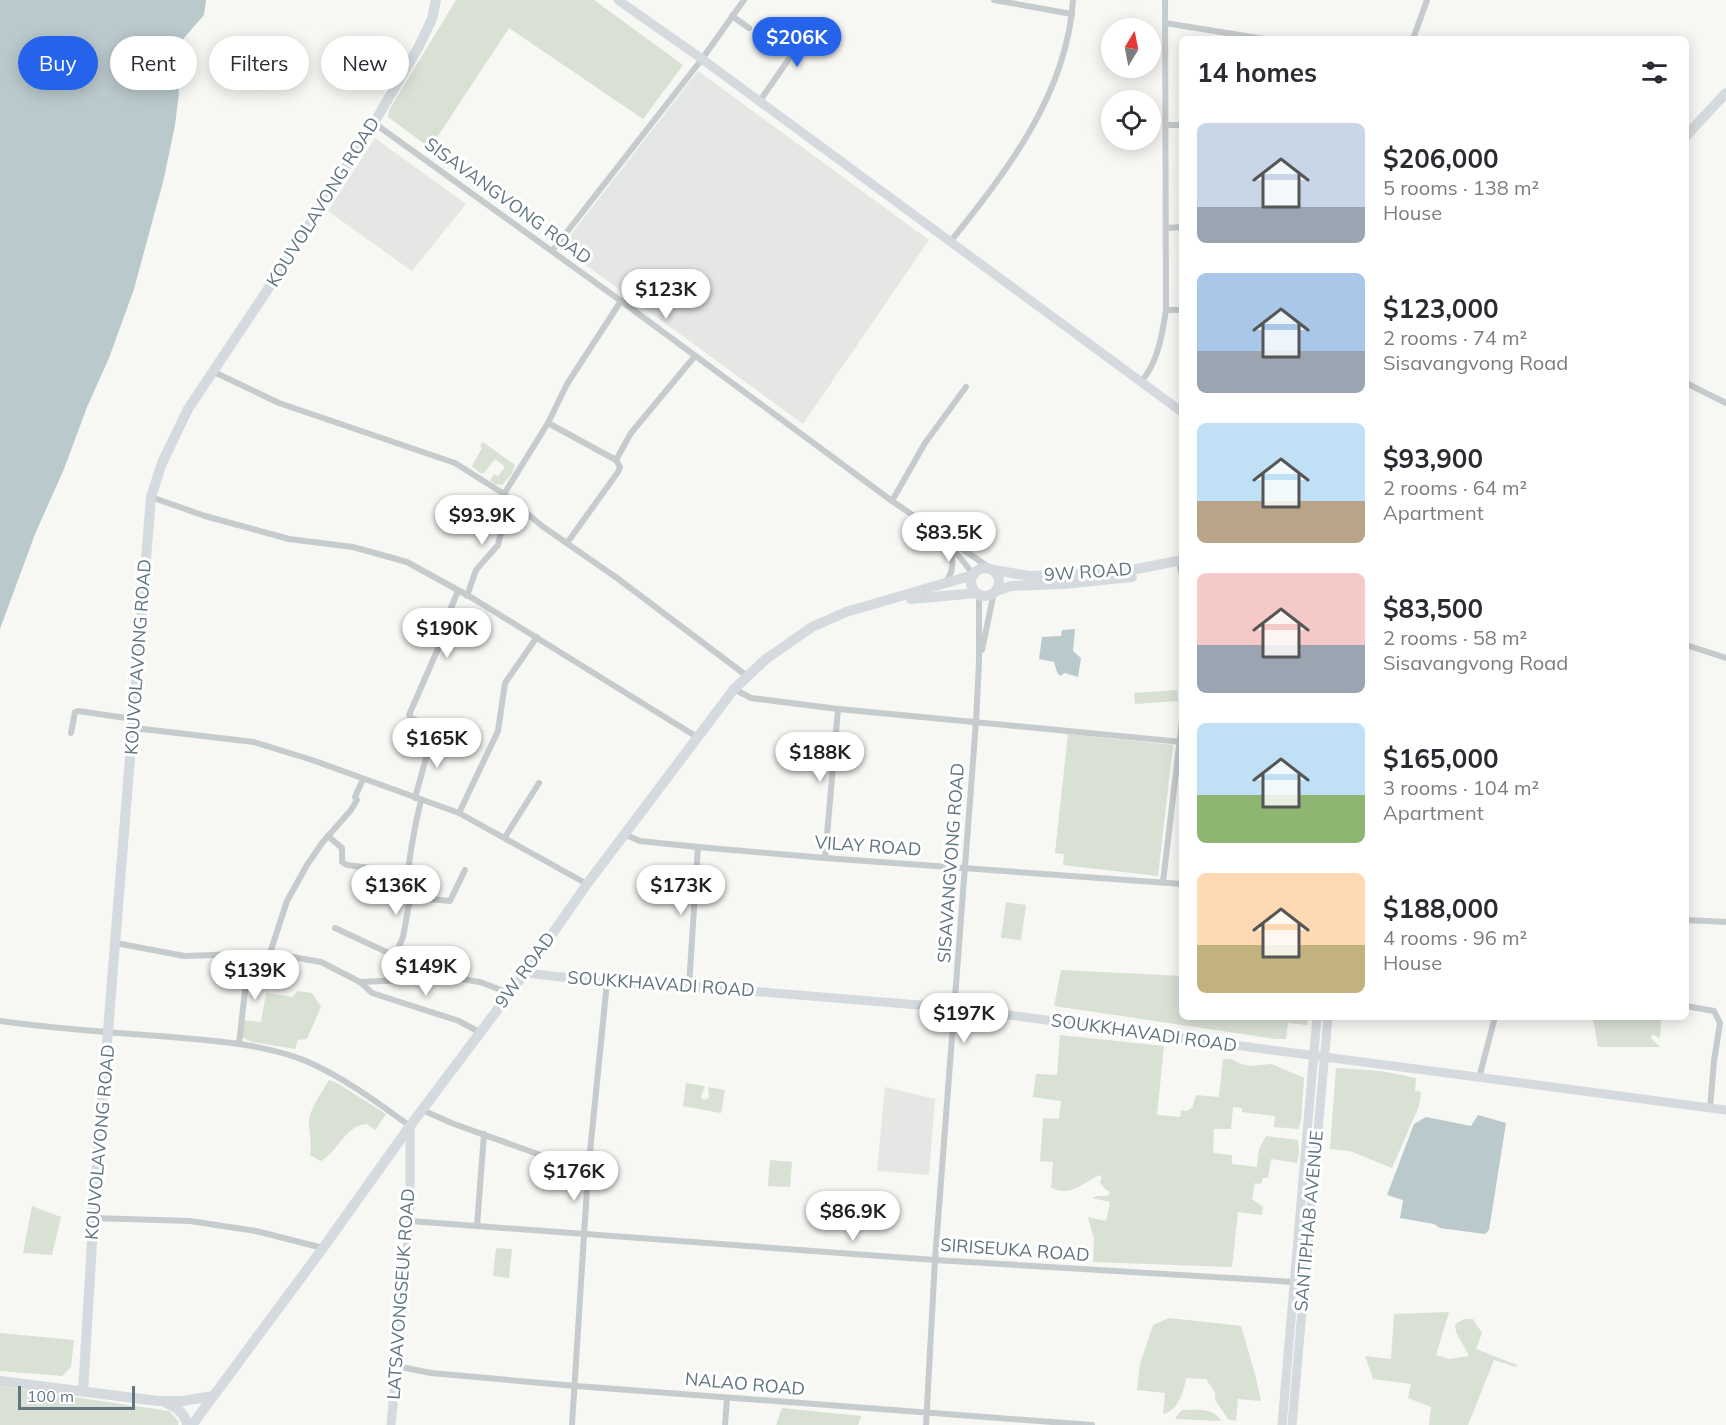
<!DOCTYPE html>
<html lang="en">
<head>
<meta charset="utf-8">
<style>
	:root { --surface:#fff; --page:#f7f7f7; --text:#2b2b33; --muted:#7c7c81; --accent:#2563eb }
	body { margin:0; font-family:Mulish,sans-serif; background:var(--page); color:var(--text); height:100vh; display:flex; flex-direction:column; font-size:22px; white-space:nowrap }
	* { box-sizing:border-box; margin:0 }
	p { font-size:20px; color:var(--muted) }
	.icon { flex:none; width:33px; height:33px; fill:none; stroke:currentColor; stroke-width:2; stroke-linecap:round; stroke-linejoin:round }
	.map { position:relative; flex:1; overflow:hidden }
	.side { position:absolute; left:1179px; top:36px; width:510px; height:984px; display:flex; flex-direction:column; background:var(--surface); border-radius:9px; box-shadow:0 3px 15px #0003 }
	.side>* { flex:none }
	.top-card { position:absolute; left:18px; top:36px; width:570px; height:54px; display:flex; gap:12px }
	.needle { width:39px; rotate:10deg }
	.controls { position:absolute; left:1101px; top:18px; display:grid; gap:12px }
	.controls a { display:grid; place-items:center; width:60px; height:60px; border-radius:50%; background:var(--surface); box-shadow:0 3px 15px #0003; font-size:30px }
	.scale { position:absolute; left:18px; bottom:15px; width:117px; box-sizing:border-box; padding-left:6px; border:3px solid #607581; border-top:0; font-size:16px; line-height:21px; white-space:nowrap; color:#607581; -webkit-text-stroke:4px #fff; paint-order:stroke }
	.price { position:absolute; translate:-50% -51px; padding:0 14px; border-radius:21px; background:#fff; color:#222; font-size:20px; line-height:39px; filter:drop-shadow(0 2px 3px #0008) }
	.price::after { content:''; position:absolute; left:50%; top:36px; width:18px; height:14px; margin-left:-9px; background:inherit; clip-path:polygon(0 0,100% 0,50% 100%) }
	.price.current { background:var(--accent); color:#fff }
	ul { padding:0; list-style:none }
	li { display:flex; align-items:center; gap:18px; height:150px; padding:0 18px }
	li span { display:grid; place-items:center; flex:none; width:168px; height:120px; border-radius:9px; color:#555 }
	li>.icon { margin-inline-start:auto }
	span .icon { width:72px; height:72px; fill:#fffc; stroke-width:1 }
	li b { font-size:26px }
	h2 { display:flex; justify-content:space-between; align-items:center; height:72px; padding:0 18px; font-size:26px }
	.pill { padding:0 21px; border-radius:27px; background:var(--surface); box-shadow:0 3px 15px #0003; font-size:21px; line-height:54px }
	.pill.current { background:var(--accent); color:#fff }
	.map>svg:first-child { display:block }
	.built { fill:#e5e7e5 }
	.green { fill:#d9e0d4 }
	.water { fill:#bac9cc }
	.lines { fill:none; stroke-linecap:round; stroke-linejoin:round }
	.street { stroke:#c6cbcd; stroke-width:6 }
	.secondary { stroke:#d5dade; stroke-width:9 }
	.primary { stroke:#d5dade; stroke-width:10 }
	.labels { text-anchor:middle; stroke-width:6; stroke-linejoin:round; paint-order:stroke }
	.street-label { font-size:18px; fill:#607581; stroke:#fff }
</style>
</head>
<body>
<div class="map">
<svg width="1726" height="1425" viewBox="0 0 1726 1425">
	<rect width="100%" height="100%" fill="#f7f7f4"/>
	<g class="built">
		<polygon points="698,71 929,240 803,424 561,247"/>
		<polygon points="375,138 466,204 412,271 328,211"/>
		<polygon points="885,1087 935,1099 929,1175 877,1171"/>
	</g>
	<g class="green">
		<polygon points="456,0 594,0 683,65 643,119 509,28 430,148 388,117 389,110"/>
		<polygon points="483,442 515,465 511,475 502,485 495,484 490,480 494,474 498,476 505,467 495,459 484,473 480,473 472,466 482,448 480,446"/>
		<polygon points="1177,690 1178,701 1135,704 1134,693"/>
		<polygon points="1068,734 1173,745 1158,876 1063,865 1064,854 1055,853"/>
		<polygon points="1006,902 1026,905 1021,940 1001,938"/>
		<polygon points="1061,970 1182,976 1182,1017 1308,1017 1307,1025 1288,1023 1286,1039 1276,1039 1054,1006"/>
		<polygon points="297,991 312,993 321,1007 307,1039 298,1040 295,1049 252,1042 242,1037 243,1020 261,1022 266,993 293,997"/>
		<polygon points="1593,1017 1612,1019 1612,1017 1661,1017 1660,1038 1654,1035 1652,1035 1651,1038 1660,1047 1598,1047"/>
		<path d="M1060 1035 1164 1046 1157 1115 1180 1117 1181 1110 1186 1111 1192 1108 1196 1095 1219 1097 1223 1059H1231L1241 1064 1250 1066 1272 1064 1304 1078 1301 1122 1298 1129 1274 1127 1275 1116 1242 1112V1108L1233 1107 1231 1129H1214L1213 1153 1232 1155V1164L1257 1167 1259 1149 1266 1136 1298 1140 1299 1152 1297 1163 1271 1159 1268 1178H1263L1261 1184 1255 1183 1252 1199 1263 1207 1262 1215 1238 1212 1232 1267 1093 1262 1094 1239 1088 1217 1106 1221 1110 1202 1092 1198 1097 1196H1108L1110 1192 1105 1189 1100 1182 1102 1177 1099 1175C1083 1183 1071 1197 1051 1188L1053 1162 1040 1161 1043 1118 1059 1119 1061 1101 1033 1097 1036 1074 1057 1075Z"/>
		<polygon points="1336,1068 1381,1071 1416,1078 1415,1091 1421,1092 1419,1106 1392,1168 1350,1151 1330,1149"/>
		<path d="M329 1080 337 1083 386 1114 375 1130 367 1124C345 1125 338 1152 321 1161L310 1155C312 1144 310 1136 309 1125 308 1110 322 1093 329 1080Z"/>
		<polygon points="686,1083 705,1086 701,1097 704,1100 709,1098 708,1087 725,1090 721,1113 683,1106"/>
		<polygon points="770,1160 792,1162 790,1187 768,1186"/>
		<polygon points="32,1206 61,1217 52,1255 23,1253"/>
		<polygon points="496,1248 512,1249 509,1278 493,1276"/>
		<polygon points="1449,1312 1436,1355 1449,1359 1469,1356 1456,1332 1455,1324 1464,1319 1473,1319 1482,1333 1476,1349 1517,1365 1516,1367 1494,1360 1468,1425 1429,1425 1431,1407 1408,1398 1411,1384 1373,1379 1365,1356 1391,1359 1394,1314"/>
		<path d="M1169 1318 1241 1326 1255 1374 1261 1401 1238 1399 1236 1421 1228 1419 1215 1400V1393L1206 1379 1186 1378C1184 1391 1178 1411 1163 1414L1165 1393 1137 1390 1140 1364 1153 1325Z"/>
		<polygon points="0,1333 74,1340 71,1367 62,1376 0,1371"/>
		<polygon points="0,1386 169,1411 179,1422 178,1425 0,1425"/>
		<polygon points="782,1408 861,1416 858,1425 776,1425"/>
		<path d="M1182 1410C1196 1410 1214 1407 1221 1421L1175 1419 1178 1414Z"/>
	</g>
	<g class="water">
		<polygon points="0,0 206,0 204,15 184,38 176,52 175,62 179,94 175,125 164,178 134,289 109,358 87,407 64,469 35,534 0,629"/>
		<polygon points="1075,629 1073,651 1081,658 1078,677 1065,673 1060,676 1057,672 1054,662 1039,659 1042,637 1061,636 1062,630"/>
		<polygon points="1478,1115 1506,1123 1489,1230 1485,1234 1440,1228 1434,1224 1400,1218 1403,1200 1387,1195 1414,1124 1426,1117 1471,1126"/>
	</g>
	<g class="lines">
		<g class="street">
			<polyline points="994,0 1072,14"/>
			<polyline points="732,16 749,28"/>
			<polyline points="1165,23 1264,39"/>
			<polyline points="1413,39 1427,0"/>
			<polyline points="759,102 816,20"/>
			<polyline points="374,123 621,301 892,501 990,568"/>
			<polyline points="1166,125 1182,125"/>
			<polyline points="1167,228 1182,227"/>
			<path d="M950 242C1007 171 1067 94 1073 0"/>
			<polyline points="552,251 702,59 744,0"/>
			<polyline points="1166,310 1182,310"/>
			<polyline points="214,372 279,403 455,463 504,494 542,526 617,578 747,676"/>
			<path d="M1141 382C1158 362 1162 336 1166 310L1165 0"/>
			<polyline points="1686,383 1726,403"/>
			<polyline points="548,423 616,460"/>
			<polyline points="504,494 548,423 567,384 621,301"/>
			<polyline points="151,497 205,516 289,539 353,547 407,562 474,599 697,737"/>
			<polyline points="892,501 925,443 966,387"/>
			<polyline points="946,540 973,574"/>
			<polyline points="567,543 618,472 620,467 616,460 631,433 695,356"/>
			<polyline points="1180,567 1182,575"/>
			<path d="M946 581C954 572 953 560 951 548"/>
			<polyline points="467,596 476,570 498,545 503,525 515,505"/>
			<polyline points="1686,645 1726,658"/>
			<polyline points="982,650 994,592"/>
			<polyline points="734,689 751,698 838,709 1182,742"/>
			<polyline points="132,730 143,729 254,742 312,760 459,813 587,884"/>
			<polyline points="71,733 75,712 78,711 133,719"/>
			<polyline points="415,798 434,729 411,718 409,715 440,644 448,615 458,591"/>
			<polyline points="459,813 498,731 505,683 537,637"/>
			<polyline points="626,835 640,841 698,847 825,858 1182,884"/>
			<polyline points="328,836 342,848 342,862 347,865 409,873"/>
			<polyline points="505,837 539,783"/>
			<polyline points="825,858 838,709"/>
			<polyline points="1163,882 1182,721"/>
			<path d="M410 902C402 885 416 820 421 800"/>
			<polyline points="1686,920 1726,922"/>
			<polyline points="335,928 395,956"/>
			<polyline points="116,943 184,956 270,953 321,962 360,982 372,993 459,1021 479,1032"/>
			<polyline points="270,953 287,901 307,865 322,843 351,810 357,800 355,797 363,779"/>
			<polyline points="429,980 395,956 403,937 409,904 411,900 418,898 450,901 465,870"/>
			<polyline points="360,982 454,978 480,982 509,993"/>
			<polyline points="689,986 698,847"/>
			<polyline points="1686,1006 1714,1011 1720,1023 1714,1061 1710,1108"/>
			<path d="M0 1021C57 1029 114 1033 172 1037 216 1041 264 1044 306 1061 343 1077 377 1102 410 1126"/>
			<polyline points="239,1044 249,955"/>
			<polyline points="1479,1078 1495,1017"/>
			<polyline points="422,1110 454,1124 588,1172"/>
			<polyline points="93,1218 190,1221 256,1231 323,1248"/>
			<polyline points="410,1221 935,1260 1295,1282"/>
			<polyline points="477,1226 484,1134"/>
			<polyline points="396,1366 431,1373 576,1386 1092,1425"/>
			<polyline points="572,1425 588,1172 607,982"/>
			<polyline points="725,1425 727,1399"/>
			<polyline points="926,1425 935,1260 976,722 979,662 979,594"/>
		</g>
		<g class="secondary">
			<polyline points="618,0 702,59 1182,412"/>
			<polyline points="525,973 607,982 689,986 955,1008 1726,1110"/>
			<polyline points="391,1425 410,1221 410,1126"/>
			<polyline points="1282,1425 1317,1017"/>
			<polyline points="1292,1425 1328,1017"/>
		</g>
		<g class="primary">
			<polyline points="1686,136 1726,93"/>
			<circle cx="985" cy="582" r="14"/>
			<polyline points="994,570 1029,576 1122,572 1182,560"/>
			<polyline points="996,591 1011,586 1063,584 1132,577"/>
			<polyline points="911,599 977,593"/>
			<polyline points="0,1381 158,1401 183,1401 213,1396"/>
			<polyline points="83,1392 95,1192 151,497 162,463 188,409 276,277 374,123 418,48 432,19 436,0"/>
			<path d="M166 1403C177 1407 185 1413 187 1425"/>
			<polyline points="192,1425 323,1248 410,1126 525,973 587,884 734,689 766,659 812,627 846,612 973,575"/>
		</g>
	</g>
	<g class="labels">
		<g class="street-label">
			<text transform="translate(508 201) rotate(36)" y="6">SISAVANGVONG ROAD</text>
			<text transform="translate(323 202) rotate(-58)" y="6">KOUVOLAVONG ROAD</text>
			<text transform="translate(1088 572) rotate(-4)" y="6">9W ROAD</text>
			<text transform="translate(138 657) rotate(-86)" y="6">KOUVOLAVONG ROAD</text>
			<text transform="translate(868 846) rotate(4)" y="6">VILAY ROAD</text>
			<text transform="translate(951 863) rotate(-86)" y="6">SISAVANGVONG ROAD</text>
			<text transform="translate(525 970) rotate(-54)" y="6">9W ROAD</text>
			<text transform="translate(661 984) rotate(4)" y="6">SOUKKHAVADI ROAD</text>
			<text transform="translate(1144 1033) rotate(8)" y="6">SOUKKHAVADI ROAD</text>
			<text transform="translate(100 1142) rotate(-85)" y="6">KOUVOLAVONG ROAD</text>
			<text transform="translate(1309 1221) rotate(-85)" y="6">SANTIPHAB AVENUE</text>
			<text transform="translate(1015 1250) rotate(4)" y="6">SIRISEUKA ROAD</text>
			<text transform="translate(401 1294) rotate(-86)" y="6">LATSAVONGSEUK ROAD</text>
			<text transform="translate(745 1384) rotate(5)" y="6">NALAO ROAD</text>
		</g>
	</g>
</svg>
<div class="controls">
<a><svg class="needle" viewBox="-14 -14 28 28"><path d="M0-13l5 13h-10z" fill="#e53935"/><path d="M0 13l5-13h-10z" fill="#7c7c81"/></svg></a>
<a><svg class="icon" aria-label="locate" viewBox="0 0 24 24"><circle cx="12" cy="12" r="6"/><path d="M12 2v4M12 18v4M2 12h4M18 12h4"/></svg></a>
</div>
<div class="scale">100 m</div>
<b class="price current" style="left:797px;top:68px">$206K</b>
<b class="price" style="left:666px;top:320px">$123K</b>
<b class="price" style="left:482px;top:546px">$93.9K</b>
<b class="price" style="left:949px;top:563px">$83.5K</b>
<b class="price" style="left:447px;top:659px">$190K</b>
<b class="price" style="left:437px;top:769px">$165K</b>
<b class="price" style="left:820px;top:783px">$188K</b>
<b class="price" style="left:396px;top:916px">$136K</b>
<b class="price" style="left:681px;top:916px">$173K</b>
<b class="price" style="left:426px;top:997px">$149K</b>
<b class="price" style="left:255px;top:1001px">$139K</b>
<b class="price" style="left:964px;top:1044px">$197K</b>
<b class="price" style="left:574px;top:1202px">$176K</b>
<b class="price" style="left:853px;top:1242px">$86.9K</b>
<div class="top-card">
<a class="pill current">Buy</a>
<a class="pill">Rent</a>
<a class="pill">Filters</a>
<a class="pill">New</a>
</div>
<section class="side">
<h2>14 homes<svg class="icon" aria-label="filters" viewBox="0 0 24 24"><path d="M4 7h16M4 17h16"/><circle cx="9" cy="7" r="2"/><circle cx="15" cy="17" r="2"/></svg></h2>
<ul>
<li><span style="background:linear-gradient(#c9d6e8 70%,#9aa5b1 0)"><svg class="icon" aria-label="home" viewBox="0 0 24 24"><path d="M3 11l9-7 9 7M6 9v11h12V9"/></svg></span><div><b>$206,000</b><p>5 rooms · 138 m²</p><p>House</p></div></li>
<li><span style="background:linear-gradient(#a9c7e8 65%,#9aa5b1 0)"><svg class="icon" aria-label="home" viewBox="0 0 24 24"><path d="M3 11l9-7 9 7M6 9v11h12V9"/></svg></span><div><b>$123,000</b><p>2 rooms · 74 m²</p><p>Sisavangvong Road</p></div></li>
<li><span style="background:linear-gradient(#bfe0f5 65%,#b9a48a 0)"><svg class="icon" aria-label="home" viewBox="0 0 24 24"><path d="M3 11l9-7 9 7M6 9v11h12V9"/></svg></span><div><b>$93,900</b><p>2 rooms · 64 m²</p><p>Apartment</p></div></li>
<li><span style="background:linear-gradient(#f6c9c9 60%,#9aa5b1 0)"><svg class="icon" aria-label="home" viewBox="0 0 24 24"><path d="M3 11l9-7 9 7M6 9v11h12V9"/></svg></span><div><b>$83,500</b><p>2 rooms · 58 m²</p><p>Sisavangvong Road</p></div></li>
<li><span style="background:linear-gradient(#bfe0f5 60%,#8fb573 0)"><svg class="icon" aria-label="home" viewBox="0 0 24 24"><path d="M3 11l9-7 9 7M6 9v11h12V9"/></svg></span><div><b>$165,000</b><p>3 rooms · 104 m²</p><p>Apartment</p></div></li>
<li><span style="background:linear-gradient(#ffd9b3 60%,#c2b280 0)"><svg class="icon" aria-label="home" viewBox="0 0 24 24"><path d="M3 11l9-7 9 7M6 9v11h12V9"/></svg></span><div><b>$188,000</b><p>4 rooms · 96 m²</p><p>House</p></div></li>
</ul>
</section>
</div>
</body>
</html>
